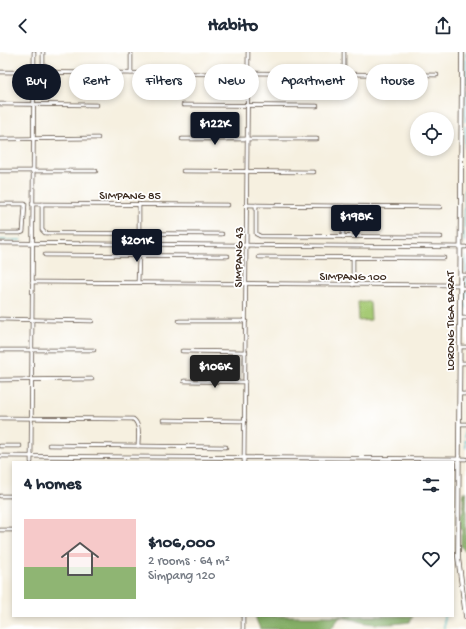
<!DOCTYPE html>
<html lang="en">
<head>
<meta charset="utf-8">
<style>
	:root { --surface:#fff; --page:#f2f2f3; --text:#1f2937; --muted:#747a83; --accent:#111827 }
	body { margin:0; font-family:"Gochi Hand",sans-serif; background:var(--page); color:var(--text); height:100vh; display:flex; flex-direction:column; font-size:15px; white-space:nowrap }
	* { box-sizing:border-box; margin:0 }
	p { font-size:13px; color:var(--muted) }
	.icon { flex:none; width:22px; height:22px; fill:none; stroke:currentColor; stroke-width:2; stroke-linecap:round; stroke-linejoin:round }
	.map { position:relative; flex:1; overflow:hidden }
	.sheet { position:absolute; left:12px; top:409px; width:442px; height:156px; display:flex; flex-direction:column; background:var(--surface); border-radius:0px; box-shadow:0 2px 6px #0003 }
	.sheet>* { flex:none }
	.banner { position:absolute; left:12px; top:12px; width:442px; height:36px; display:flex; gap:8px }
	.buttons { position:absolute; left:410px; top:60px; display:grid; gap:8px }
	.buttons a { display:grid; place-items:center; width:44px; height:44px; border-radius:50%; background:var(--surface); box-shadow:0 2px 6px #0003; font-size:20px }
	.price { position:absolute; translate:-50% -34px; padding:0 9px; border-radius:4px; background:var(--accent); color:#fff; font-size:13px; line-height:26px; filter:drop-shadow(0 1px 2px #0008) }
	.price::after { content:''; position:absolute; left:50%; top:24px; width:12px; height:9px; margin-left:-6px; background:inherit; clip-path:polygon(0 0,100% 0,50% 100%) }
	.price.current { background:#222; color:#fff }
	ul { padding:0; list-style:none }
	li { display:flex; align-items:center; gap:12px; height:100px; padding:0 12px }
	li span { display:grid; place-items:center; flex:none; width:112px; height:80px; border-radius:0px; color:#555 }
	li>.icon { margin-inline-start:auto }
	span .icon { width:48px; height:48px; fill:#fffc; stroke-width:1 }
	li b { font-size:17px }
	h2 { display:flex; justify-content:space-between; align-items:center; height:48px; padding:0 12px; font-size:17px }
	.pill { padding:0 14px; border-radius:18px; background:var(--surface); box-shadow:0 2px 6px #0003; font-size:14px; line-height:36px }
	.pill.current { background:var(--accent); color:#fff }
	header { display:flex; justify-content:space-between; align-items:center; height:52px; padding:0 12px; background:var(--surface); font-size:18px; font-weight:700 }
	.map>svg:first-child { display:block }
	.green { fill:#a6ca74; stroke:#707a49 }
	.forest { fill:#84ae66; stroke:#606c42 }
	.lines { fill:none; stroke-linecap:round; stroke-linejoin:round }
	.stream { stroke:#3eaeba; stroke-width:1 }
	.street-casing { stroke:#57483b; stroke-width:4.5 }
	.secondary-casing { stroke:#57483b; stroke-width:5.5 }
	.street { stroke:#fff; stroke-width:3 }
	.secondary { stroke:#fff; stroke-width:4 }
	.labels { text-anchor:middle; stroke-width:3.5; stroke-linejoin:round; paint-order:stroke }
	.street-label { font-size:12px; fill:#3b2a1e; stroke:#fff }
</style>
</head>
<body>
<header><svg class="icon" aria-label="back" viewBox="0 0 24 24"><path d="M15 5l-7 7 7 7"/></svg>Habito<svg class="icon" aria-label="share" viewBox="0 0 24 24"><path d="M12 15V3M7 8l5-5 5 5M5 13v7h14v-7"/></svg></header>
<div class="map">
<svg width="466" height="577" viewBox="0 0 466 577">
	<rect width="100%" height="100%" fill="#fff"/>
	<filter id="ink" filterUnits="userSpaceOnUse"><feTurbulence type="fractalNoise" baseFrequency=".025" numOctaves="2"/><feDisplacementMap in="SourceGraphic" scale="8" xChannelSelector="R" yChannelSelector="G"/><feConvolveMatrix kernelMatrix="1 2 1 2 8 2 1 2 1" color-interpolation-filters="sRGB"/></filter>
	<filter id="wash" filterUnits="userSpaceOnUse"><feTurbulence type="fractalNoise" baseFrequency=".012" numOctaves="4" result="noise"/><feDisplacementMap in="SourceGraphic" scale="16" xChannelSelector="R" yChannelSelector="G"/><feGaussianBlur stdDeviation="0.9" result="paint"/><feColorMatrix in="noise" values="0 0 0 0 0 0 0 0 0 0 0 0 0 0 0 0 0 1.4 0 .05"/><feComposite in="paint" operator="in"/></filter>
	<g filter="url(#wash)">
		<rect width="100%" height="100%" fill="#f6f0e0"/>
		<polygon class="green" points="358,250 370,250 371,268 359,269"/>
		<g class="forest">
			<polygon points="466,439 466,500 461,495 461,483 463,478 460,476 460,466 464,456 463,446 464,440"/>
			<path d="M256 564H413L410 570C394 572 378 574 362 570 355 568 348 566 340 565L331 577H260L256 567Z"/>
		</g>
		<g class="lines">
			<g class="stream">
				<polyline points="466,0 466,32"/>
				<polyline points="465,70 466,37"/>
				<polyline points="465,108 465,74"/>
				<polyline points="465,111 464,188 466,190"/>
				<polyline points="0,188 21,188"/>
				<polyline points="466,220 466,205"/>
				<polyline points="465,234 466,225"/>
				<polyline points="465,247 466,238"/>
				<polyline points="465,251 466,256"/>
				<polyline points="465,355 466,346"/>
				<polyline points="465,370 465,359"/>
				<polyline points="465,385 465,374"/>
				<polyline points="465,388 466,396"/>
				<polyline points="444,577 444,564"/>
			</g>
		</g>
	</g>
	<g filter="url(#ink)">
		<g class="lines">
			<defs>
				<g id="street">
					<polyline points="131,0 131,21"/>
					<polyline points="0,20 223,22"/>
					<polyline points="43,21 43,0"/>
					<polyline points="248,21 437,23"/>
					<polyline points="344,22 344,0"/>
					<polyline points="0,52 97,53"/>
					<polyline points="183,53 317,54"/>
					<polyline points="0,87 98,86"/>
					<polyline points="182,87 317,87"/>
					<polyline points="0,119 96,119"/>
					<polyline points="183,119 314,120"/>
					<polyline points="0,152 25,152 23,180 20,181 0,181"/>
					<polyline points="32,152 228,153"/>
					<polyline points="42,152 42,178 45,181 222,182"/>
					<polyline points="247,153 440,155"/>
					<polyline points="256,153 256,182 260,184 441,185"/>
					<polyline points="343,154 343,185"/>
					<polyline points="139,181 139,152"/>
					<polyline points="0,191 466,195"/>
					<polyline points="45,203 228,204"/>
					<polyline points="259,205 444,206"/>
					<polyline points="353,205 353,233"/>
					<polyline points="460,223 466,223"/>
					<polyline points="32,230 461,233"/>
					<polyline points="138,230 139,204"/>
					<polyline points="461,236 466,236"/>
					<polyline points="460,266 466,266"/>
					<polyline points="0,267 92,269"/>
					<polyline points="179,269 246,269"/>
					<polyline points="460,295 466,295"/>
					<polyline points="0,298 94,298"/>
					<polyline points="182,299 246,300"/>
					<polyline points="460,311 466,311"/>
					<polyline points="0,328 92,327"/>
					<polyline points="184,329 245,330"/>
					<polyline points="460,342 466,342"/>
					<path d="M0 366 133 367C141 372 138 386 138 394"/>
					<polyline points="163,368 245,369"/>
					<polyline points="460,372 466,372"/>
					<polyline points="49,393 226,395"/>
					<polyline points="0,394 20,394"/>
					<polyline points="0,404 466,407"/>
					<polyline points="31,410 34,0"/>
					<polyline points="244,410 248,0"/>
					<polyline points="0,444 13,444"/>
					<polyline points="0,478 13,478"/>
					<polyline points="243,577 243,564"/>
				</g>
				<polyline id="secondary" points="462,0 458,505 466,565"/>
			</defs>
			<use href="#street" class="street-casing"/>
			<use href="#secondary" class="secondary-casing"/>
			<use href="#street" class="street"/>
			<use href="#secondary" class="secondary"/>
		</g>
	</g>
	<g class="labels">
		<g class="street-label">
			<text x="130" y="147">SIMPANG 85</text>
			<text transform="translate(238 205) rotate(-89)" y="4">SIMPANG 43</text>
			<text x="353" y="228">SIMPANG 100</text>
			<text transform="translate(450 269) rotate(-90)" y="4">LORONG TIGA BARAT</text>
		</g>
	</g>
</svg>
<div class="buttons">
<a><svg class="icon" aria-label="locate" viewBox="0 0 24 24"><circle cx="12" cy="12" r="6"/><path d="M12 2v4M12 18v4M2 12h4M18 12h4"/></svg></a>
</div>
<b class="price" style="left:215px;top:94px">$122K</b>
<b class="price" style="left:356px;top:187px">$198K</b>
<b class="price" style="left:137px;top:211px">$201K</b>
<b class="price current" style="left:215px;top:337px">$106K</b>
<div class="banner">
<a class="pill current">Buy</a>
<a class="pill">Rent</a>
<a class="pill">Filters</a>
<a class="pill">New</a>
<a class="pill">Apartment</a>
<a class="pill">House</a>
</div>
<section class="sheet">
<h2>4 homes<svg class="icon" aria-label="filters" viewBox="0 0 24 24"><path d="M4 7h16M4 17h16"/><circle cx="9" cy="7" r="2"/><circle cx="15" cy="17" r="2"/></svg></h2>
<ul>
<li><span style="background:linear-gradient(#f6c9c9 60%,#8fb573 0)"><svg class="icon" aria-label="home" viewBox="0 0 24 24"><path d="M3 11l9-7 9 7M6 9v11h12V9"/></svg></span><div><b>$106,000</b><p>2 rooms · 64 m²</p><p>Simpang 120</p></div><svg class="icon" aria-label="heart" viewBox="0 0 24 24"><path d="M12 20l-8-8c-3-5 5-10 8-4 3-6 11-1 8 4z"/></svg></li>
</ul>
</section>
</div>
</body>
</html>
